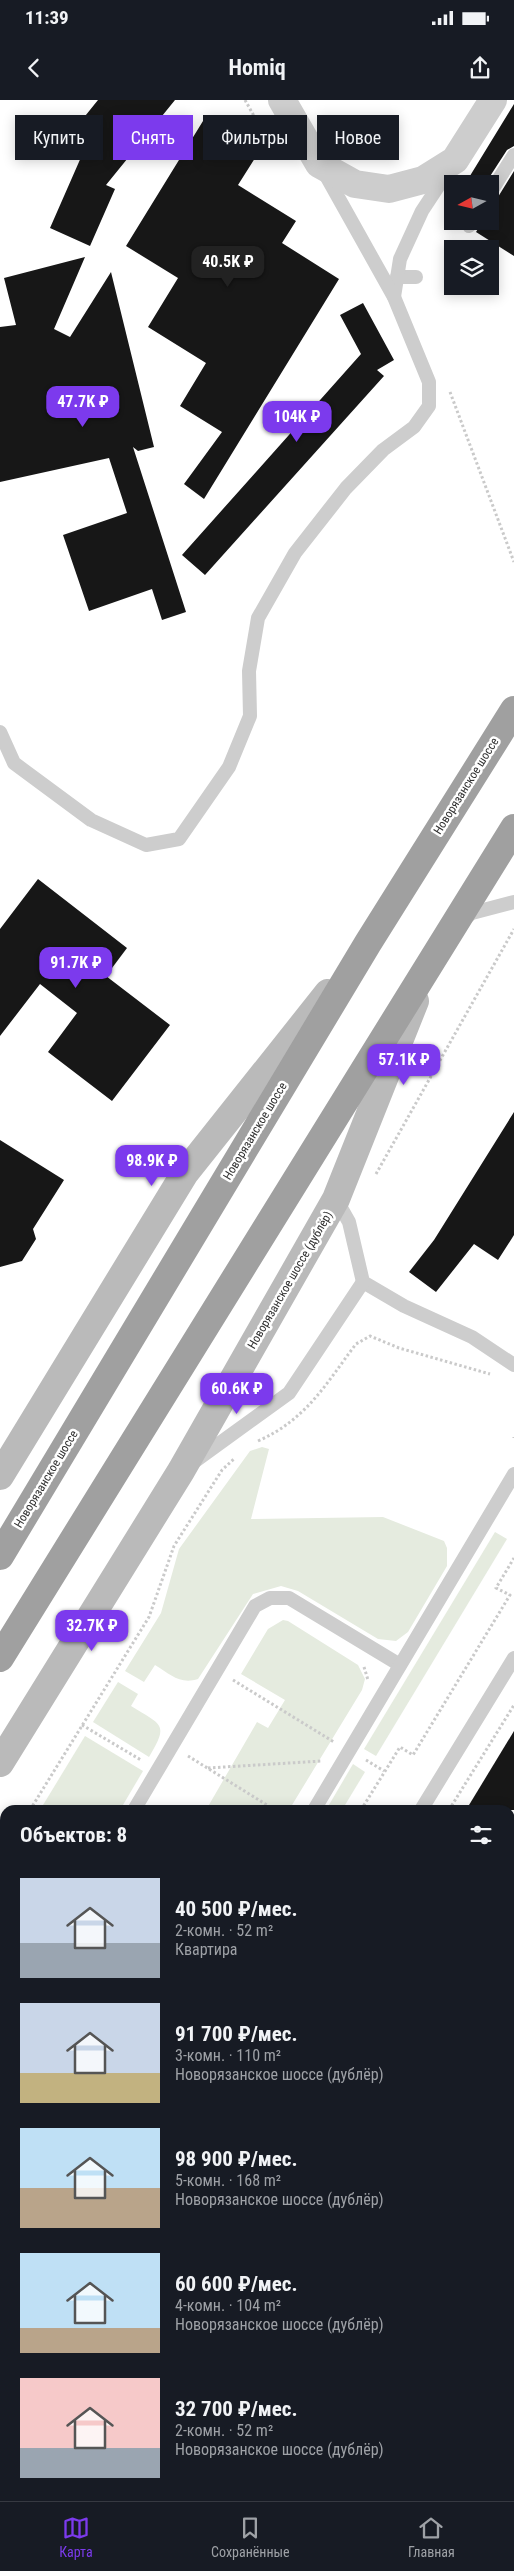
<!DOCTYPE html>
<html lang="ru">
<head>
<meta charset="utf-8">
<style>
	:root { --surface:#171b24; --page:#242831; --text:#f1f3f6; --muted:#9ea1a6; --line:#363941; --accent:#7c3aed }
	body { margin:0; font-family:"Roboto Condensed",sans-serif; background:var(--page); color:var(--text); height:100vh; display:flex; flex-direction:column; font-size:19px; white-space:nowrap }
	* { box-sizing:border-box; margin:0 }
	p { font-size:16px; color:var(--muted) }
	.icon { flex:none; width:28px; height:28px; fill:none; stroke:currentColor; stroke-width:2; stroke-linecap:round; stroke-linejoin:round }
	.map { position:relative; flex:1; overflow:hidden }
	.side { position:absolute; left:0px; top:1705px; width:515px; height:696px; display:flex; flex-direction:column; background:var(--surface); border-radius:15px 15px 0 0; box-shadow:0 2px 12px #0003 }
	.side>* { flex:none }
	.top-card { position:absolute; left:15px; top:15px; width:485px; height:45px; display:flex; gap:10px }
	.needle { width:32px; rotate:262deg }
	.controls { position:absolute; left:444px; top:75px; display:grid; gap:10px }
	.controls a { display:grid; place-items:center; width:55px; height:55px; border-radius:0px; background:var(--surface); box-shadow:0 2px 12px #0003; font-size:25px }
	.price { position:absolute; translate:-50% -42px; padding:0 11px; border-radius:10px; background:var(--accent); color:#fff; font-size:16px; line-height:32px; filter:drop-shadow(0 1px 2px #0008) }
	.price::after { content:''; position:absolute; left:50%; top:30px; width:15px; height:11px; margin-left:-8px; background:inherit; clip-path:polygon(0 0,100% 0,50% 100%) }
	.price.selected { background:#222; color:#fff }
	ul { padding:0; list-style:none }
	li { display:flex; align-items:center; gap:15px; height:125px; padding:0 20px }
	li span { display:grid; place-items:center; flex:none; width:140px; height:100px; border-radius:0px; color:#555 }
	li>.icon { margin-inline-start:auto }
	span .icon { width:60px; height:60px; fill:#fffc; stroke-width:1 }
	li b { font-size:21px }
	h2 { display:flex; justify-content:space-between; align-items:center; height:60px; padding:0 20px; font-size:21px }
	.tag { padding:0 18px; border-radius:0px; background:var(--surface); box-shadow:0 2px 12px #0003; font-size:18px; line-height:45px }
	.tag.selected { background:var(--accent); color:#fff }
	.status { display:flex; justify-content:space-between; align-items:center; height:35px; padding:0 25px; background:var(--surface); direction:ltr }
	.status svg { height:14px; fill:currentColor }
	header { display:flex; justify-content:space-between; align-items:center; height:65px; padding:0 20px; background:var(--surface); font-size:22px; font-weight:700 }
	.tabs { display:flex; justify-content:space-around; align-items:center; height:70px; border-top:1px solid var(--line); background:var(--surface); font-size:14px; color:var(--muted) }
	.tabs a { display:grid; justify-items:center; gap:2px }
	.tabs .selected { color:var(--accent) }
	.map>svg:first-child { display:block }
	.green { fill:#e5ebdf }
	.building { fill:#171717 }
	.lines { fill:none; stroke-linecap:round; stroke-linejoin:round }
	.path { stroke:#cacaca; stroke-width:3; stroke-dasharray:2.5 2.5; stroke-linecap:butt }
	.service { stroke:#cdcdcd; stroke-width:14 }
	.tertiary { stroke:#cdcdcd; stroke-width:28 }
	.secondary { stroke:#bababa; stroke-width:28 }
	.trunk { stroke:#a0a0a0; stroke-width:28 }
	.labels { text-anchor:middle; stroke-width:5; stroke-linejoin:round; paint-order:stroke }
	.street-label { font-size:12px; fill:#303030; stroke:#fff }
</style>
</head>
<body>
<div class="status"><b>11:39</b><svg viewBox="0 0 49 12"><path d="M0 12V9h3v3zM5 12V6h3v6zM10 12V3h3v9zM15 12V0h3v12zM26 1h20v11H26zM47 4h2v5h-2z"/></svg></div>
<header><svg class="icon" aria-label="back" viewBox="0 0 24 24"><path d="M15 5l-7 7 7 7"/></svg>Homiq<svg class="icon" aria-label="share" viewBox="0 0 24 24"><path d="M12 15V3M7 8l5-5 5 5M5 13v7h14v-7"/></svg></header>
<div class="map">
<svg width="514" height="2401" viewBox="0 0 514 2401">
	<rect width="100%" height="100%" fill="#fff"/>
	<g class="green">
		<path d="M262 1347 269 1349 251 1419 383 1417 444 1441 447 1448V1466L408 1532 396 1541 378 1539 298 1491 281 1486 253 1494 198 1579C180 1585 170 1574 155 1565L144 1582 125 1571 161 1513 179 1449 250 1351Z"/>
		<polygon points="495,1432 507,1439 376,1656 364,1649"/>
		<polygon points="283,1520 288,1521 358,1565 365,1579 362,1590 289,1710 206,1710 257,1622 268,1628 285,1600 241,1574 268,1529"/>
		<path d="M118 1582 138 1594 131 1606C161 1625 170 1623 149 1657L93 1622Z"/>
		<polygon points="85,1636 143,1671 120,1710 40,1710"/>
		<polygon points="353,1664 365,1672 342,1710 326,1710"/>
		<polygon points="0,1839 5,1842 5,1898 0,1906"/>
		<polygon points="5,2077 5,2269 0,2277 0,2086"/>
	</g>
	<g class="building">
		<polygon points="98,0 175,0 106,85 115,89 90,146 50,128 82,55 65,41"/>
		<polygon points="514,4 514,46 507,50 485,84 465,84"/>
		<polygon points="203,21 257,55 238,85 296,121 282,143 339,179 204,399 184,384 222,332 180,306 206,263 148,227 178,178 126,146"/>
		<polygon points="514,71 514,156 476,132 483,121 490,121 490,110"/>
		<polygon points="85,157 54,229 70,237 111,172 154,347 138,351 133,347 186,512 162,520 152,489 89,511 63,435 127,413 109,358 0,382 0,227 16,225 4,178"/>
		<polygon points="363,203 394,260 377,270 384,276 205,475 182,455 361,254 340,215"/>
		<polygon points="38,779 127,848 106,876 170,925 112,1001 48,952 77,913 40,884 0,936 0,829"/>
		<polygon points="514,1012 514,1135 498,1160 474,1144 436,1192 409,1172 434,1140"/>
		<polygon points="0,1040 64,1080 33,1129 36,1139 22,1161 0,1167"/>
		<polygon points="514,1631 514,1710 466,1710"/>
	</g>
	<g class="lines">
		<g class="path">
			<polyline points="245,0 263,32"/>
			<polyline points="450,292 514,462"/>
			<polyline points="376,1074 514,829"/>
			<polyline points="514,1338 514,1337"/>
			<path d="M258 1341C307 1319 325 1285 356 1244L370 1236 399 1248 490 1274"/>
			<polyline points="364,1567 368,1580"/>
			<polyline points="233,1580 334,1642"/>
			<polyline points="82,1625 141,1660"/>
			<polyline points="188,1656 275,1710"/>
			<polyline points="366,1660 384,1671"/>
			<polyline points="208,1668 322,1661"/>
			<polyline points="30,1710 149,1517 174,1446 222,1370 235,1358"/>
			<polyline points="361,1710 400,1647 413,1655 510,1495 496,1488 514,1458"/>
			<polyline points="449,1710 514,1605"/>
			<polyline points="0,1760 5,1752"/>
			<polyline points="510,1906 514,1900"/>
			<path d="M5 1963C0 1971 0 1976 5 1984"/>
			<polyline points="510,1987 514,1987"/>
			<polyline points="510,2277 514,2277"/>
			<polyline points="0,2306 5,2297"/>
			<polyline points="510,2372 514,2372"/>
			<polyline points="211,2401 214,2396"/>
		</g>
		<g class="service">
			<polyline points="490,93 514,55"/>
			<polyline points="469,126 473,121"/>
			<polyline points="397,177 416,177"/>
			<polyline points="394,197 400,159 422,111 447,73"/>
			<polyline points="0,632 14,663 91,720 146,745 179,739 229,667 250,616 249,571 258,518 295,453 346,388 383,350 414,327 429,306 429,282 394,197 324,72"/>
			<polyline points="464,819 472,813 514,802"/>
			<polyline points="336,1099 349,1122 363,1182 404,1206 472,1237 514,1265"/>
			<polyline points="191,1364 289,1293 363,1182"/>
			<polyline points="134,1710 255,1506 270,1498 289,1498 400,1565"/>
			<polyline points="314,1710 514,1374"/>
			<polyline points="421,1710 514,1558"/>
			<polyline points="0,1936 5,1928"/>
			<polyline points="0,2005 5,2009"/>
			<polyline points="0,2401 5,2392"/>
		</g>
		<polyline class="tertiary" points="282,0 319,64 355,84 389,89 423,80 455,60 493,0"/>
		<g class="secondary">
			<polyline points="0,1376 185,1073 328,893"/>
			<polyline points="0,1663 181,1371 336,1099 415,901"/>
		</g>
		<g class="trunk">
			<polyline points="0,1456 368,843 514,610"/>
			<polyline points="0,1558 514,728"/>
		</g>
	</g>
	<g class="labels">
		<g class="street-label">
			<text transform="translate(466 686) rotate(-58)" y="4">Новорязанское шоссе</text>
			<text transform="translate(255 1031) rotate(-59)" y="4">Новорязанское шоссе</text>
			<text transform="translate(290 1180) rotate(-60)" y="4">Новорязанское шоссе (дублёр)</text>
			<text transform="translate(46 1379) rotate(-59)" y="4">Новорязанское шоссе</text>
		</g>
	</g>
</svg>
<div class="controls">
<a><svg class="needle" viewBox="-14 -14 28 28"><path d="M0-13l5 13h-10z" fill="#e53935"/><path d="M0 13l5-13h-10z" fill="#9ea1a6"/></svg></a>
<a><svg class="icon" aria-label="layers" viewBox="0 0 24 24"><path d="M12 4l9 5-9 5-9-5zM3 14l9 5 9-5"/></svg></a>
</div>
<b class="price selected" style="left:228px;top:188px">40.5K ₽</b>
<b class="price" style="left:83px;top:328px">47.7K ₽</b>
<b class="price" style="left:297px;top:343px">104K ₽</b>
<b class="price" style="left:76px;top:889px">91.7K ₽</b>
<b class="price" style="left:404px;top:986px">57.1K ₽</b>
<b class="price" style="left:152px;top:1087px">98.9K ₽</b>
<b class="price" style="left:237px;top:1315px">60.6K ₽</b>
<b class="price" style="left:92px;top:1552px">32.7K ₽</b>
<div class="top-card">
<a class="tag">Купить</a>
<a class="tag selected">Снять</a>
<a class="tag">Фильтры</a>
<a class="tag">Новое</a>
</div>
<section class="side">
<h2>Объектов: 8<svg class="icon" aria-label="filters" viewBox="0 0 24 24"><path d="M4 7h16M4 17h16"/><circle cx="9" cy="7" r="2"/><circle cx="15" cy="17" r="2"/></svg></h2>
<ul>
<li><span style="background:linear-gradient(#c9d6e8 65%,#9aa5b1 0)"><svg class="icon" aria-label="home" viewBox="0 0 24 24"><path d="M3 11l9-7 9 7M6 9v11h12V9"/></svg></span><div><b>40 500 ₽/мес.</b><p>2-комн. · 52 m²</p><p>Квартира</p></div></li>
<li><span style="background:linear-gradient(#c9d6e8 70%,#c2b280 0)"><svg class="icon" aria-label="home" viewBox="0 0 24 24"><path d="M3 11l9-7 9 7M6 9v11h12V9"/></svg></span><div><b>91 700 ₽/мес.</b><p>3-комн. · 110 m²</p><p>Новорязанское шоссе (дублёр)</p></div></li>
<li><span style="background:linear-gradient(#bfe0f5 60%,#b9a48a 0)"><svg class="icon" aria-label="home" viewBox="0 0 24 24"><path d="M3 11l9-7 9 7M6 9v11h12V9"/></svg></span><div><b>98 900 ₽/мес.</b><p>5-комн. · 168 m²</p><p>Новорязанское шоссе (дублёр)</p></div></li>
<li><span style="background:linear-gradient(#bfe0f5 75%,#b9a48a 0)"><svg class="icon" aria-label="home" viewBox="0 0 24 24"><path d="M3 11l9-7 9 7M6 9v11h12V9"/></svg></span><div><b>60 600 ₽/мес.</b><p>4-комн. · 104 m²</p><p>Новорязанское шоссе (дублёр)</p></div></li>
<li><span style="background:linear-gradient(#f6c9c9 70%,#9aa5b1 0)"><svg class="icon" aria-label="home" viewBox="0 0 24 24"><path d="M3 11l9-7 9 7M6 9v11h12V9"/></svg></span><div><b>32 700 ₽/мес.</b><p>2-комн. · 52 m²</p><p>Новорязанское шоссе (дублёр)</p></div></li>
</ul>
</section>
</div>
<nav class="tabs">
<a class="selected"><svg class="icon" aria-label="map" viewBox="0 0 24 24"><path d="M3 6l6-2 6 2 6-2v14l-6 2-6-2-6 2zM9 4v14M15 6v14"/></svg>Карта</a>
<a><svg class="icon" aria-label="saved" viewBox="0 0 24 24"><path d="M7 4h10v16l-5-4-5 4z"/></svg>Сохранённые</a>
<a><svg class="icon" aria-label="home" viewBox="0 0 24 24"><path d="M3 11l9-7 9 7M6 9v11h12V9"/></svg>Главная</a>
</nav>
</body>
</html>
